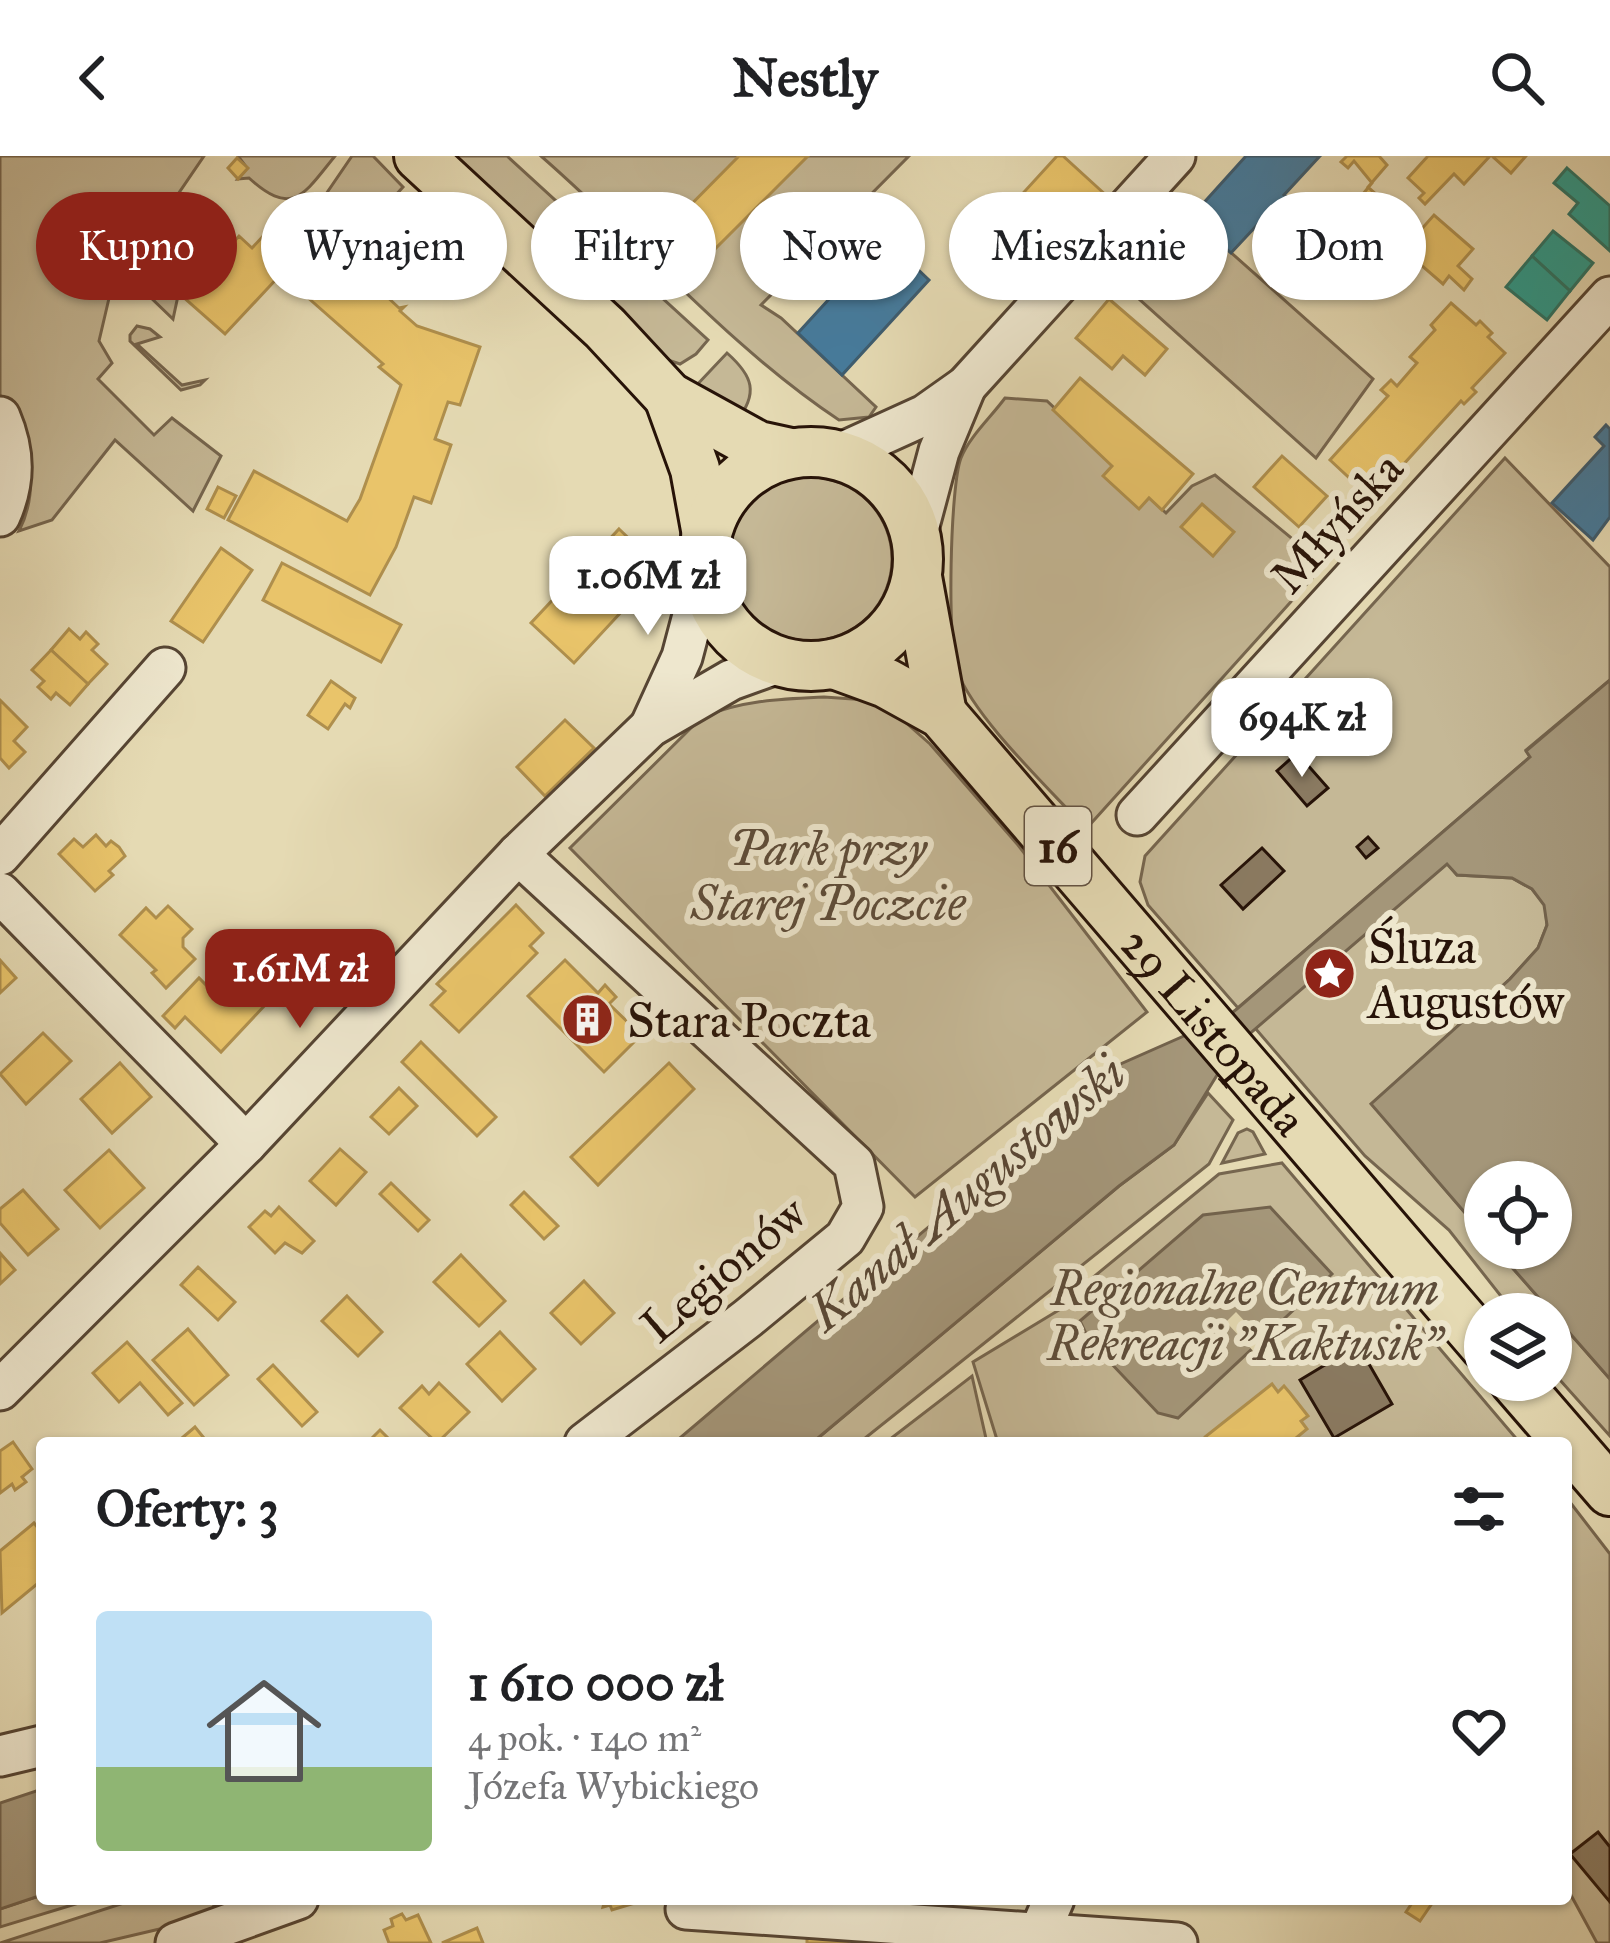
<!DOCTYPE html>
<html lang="pl">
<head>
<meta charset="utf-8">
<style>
	:root { --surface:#fff; --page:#f2f2f2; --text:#202124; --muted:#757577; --accent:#8f2418 }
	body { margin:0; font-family:"IM FELL Great Primer",serif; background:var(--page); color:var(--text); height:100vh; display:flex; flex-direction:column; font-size:45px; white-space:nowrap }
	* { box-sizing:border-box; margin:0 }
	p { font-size:39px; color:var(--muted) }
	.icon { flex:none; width:66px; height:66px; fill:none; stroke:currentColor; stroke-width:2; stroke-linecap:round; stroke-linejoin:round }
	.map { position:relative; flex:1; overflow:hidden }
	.sheet { position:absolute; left:36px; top:1281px; width:1536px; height:468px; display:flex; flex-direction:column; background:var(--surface); border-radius:12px; box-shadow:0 3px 9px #0004 }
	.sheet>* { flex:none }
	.banner { position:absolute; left:36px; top:36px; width:1539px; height:108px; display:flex; gap:24px }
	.tools { position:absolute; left:1464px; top:1005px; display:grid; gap:24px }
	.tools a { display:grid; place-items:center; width:108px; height:108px; border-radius:50%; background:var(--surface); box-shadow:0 3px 9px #0004; font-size:60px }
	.price { position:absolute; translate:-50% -102px; padding:0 27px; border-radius:24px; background:#fff; color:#222; font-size:39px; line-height:78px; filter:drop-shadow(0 3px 6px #0008) }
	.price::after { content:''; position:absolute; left:50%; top:72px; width:36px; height:27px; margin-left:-18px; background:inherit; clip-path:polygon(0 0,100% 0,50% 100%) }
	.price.current { background:var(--accent); color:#fff }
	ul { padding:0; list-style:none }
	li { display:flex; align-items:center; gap:36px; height:300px; padding:0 60px }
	li span { display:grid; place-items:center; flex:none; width:336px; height:240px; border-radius:12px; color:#555 }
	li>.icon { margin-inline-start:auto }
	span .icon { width:144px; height:144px; fill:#fffc; stroke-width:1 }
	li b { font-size:51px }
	h2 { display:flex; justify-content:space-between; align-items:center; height:144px; padding:0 60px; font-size:51px }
	.tag { padding:0 42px; border-radius:54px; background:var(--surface); box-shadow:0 3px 9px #0004; font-size:42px; line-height:108px }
	.tag.current { background:var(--accent); color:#fff }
	header { display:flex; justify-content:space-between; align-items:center; height:156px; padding:0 60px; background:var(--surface); font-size:54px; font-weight:800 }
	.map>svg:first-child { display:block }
	.green { fill:#c5b896; stroke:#76664f; stroke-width:3 }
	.water { fill:#a49679; stroke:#72624c; stroke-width:3 }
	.pier { fill:#e5dab3 }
	.homes { fill:#e9c46a; stroke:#af8f4d; stroke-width:3 }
	.schools { fill:#2a9d8f; stroke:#297466; stroke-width:3 }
	.public { fill:#457b9d; stroke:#3c5c70; stroke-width:3 }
	.building { fill:#8a7a61; stroke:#271308; stroke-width:3 }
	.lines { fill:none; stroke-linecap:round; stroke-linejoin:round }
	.minor-casing { stroke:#564533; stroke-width:45 }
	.major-casing { stroke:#271308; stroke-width:54 }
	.minor { stroke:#eee7ce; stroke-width:39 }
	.major { stroke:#e5dab3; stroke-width:48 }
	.labels { text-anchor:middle; stroke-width:12; stroke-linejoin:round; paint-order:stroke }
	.shield { fill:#eee7ce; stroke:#635343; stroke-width:3 }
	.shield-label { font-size:45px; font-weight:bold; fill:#271308 }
	.street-label { font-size:48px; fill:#271308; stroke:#eee7ce }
	.park-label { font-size:48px; font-style:italic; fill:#5e4d3a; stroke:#eee7ce }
	.poi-label { font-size:48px; fill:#271308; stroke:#eee7ce; text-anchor:start }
	.water-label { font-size:51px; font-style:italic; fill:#594735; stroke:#eee7ce }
</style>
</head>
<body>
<header><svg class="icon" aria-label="back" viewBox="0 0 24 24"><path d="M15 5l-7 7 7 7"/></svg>Nestly<svg class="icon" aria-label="search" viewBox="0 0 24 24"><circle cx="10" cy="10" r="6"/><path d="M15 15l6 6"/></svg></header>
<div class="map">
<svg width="1610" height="1787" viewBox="0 0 1610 1787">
	<rect width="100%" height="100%" fill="#e5dab3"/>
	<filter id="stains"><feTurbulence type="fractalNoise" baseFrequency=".00167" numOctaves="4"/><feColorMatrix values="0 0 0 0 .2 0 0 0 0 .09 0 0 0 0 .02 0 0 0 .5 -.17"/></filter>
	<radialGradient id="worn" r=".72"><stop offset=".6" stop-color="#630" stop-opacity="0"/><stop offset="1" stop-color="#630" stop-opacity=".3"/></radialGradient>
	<g class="green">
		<path d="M0 0H204L110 138 99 185 112 207 98 223 154 279 172 262 221 300 193 355 115 284 52 364 19 375C40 334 32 274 0 239Z"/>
		<path d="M238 0H335C304 38 293 62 249 22L238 23 247 12Z"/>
		<polygon points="352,0 373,0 403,31 364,74 359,74 324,41"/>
		<polygon points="449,0 507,0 708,184 696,198 680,208 668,204"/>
		<path d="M541 0H909L761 149 781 162 876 251 869 261 839 264C729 191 640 86 541 0Z"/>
		<polygon points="1191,61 1373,223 1316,302 1128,133"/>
		<polygon points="159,119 179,135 173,163 148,139"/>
		<polygon points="137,170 150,173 160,181 137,188 182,229 205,224 200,229 181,234 130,185 130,179"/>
		<path d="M727 197C753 220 759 237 736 266L693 233Z"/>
		<path d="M1005 242 1047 245 1166 357 1192 330 1215 319 1324 409 1086 673C1049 632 976 564 957 515 947 487 950 330 961 302 969 281 992 260 1005 242Z"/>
		<polygon points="1505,302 1610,411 1610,524 1526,594 1530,601 1238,852 1148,749 1140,726 1145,700"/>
		<circle cx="810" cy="403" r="82"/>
		<path d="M824 541 867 544 896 558 930 588 1018 689 1147 856 915 1041 570 692 702 561C743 544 781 543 824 541Z"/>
		<polygon points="1447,707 1457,719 1512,722 1532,733 1545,749 1547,769 1538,792 1510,823 1372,948 1485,1080 1485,1092 1495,1092 1610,1223 1610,1280 1551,1214 1551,1158 1515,1158 1449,1074 1365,1000 1255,872"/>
		<polygon points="1208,937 1233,964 1209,1008 859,1287 812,1287 1119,1030 1174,989"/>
		<polygon points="1247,973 1253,976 1265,998 1222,1007 1238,977"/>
		<polygon points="1282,1007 1520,1287 998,1287 973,1206 1059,1154 1063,1146 1219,1018"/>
		<polygon points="972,1220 987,1287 885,1287"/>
		<polygon points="1566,1341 1610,1398 1610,1787 1597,1787 1566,1730"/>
		<polygon points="42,1739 42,1743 92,1743 0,1771 0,1753"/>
		<polygon points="136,1743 213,1743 215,1760 100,1787 0,1787"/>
	</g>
	<g class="water">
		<polygon points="1610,524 1610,1223 1495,1092 1551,1092 1551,1026 1485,1026 1485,1080 1371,948 1510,823 1538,792 1547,769 1544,749 1532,733 1512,722 1457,719 1447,708 1218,905 1222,911 1174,989 1119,1030 812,1287 674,1287 1090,934 1107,914 1193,876 1200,883 1238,852 1530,601 1526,595"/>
		<polygon points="1270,1051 1332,1118 1178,1262 1158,1257 1089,1184 1080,1165 1203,1059"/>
		<polygon points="42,1633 42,1739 0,1753 0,1647"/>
	</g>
	<polygon class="pier" points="1236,1156 1266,1188 1256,1198 1226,1166"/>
	<g class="homes">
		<polygon points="739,0 808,0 692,116 658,82"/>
		<polygon points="1057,0 1063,0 1108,41 1054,102 1004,58"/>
		<polygon points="1347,0 1379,0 1387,9 1368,31 1419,76 1434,59 1473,93 1458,110 1472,123 1464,134 1449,120 1443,128 1353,50 1372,27 1354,5 1348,12 1341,6"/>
		<polygon points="1428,0 1490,0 1464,28 1454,18 1425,48 1419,42 1424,37 1408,22"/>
		<polygon points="1492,0 1526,0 1511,17"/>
		<polygon points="237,2 248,12 238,23 228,12"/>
		<polygon points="297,56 399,152 404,151 400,155 417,170 480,191 460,249 448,246 435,283 451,289 431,347 414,341 396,391 370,439 228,364 254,315 347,365 360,343 401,229 379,211 383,208 281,118 225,178 183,141 239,80 252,92 278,64 285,70"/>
		<polygon points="1109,143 1167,193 1145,219 1123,200 1112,213 1076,182"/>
		<polygon points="1451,147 1476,169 1480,165 1492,177 1488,181 1505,197 1472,232 1476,236 1464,248 1461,245 1372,343 1330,304 1388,240 1381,234 1391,224 1397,230 1417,207 1410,201 1435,174 1431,169"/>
		<polygon points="1080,222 1193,318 1162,354 1149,342 1139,353 1103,320 1112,310 1053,254"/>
		<polygon points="1282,300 1327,340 1299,371 1254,331"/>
		<polygon points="218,331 236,340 224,362 207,353"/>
		<polygon points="1202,348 1234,376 1213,400 1181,371"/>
		<polygon points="619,373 661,413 574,507 531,467"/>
		<polygon points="221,392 252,414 203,486 171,465"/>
		<polygon points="282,407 401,469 381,506 263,444"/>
		<polygon points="69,473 80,483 86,476 98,488 92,494 107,508 88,528 51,494"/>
		<polygon points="51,494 88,528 70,549 56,537 51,543 38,531 44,525 32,514"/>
		<polygon points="331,525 355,542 350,552 345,548 328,573 308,559"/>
		<polygon points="0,544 27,571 14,585 25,596 9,612 0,602"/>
		<polygon points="565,564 594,592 545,640 517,611"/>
		<polygon points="96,679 106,690 111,685 119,691 125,700 109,715 113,719 95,735 59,698 74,683 83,691"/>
		<polygon points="516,749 543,777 530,790 537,797 459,876 431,849 445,835 437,828"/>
		<polygon points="168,750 192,773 183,782 183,791 195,803 166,832 152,817 156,814 120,779 146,752 156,762"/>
		<polygon points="263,783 297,815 221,896 185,861 175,872 163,860 199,822 213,836"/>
		<polygon points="0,804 16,822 0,837"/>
		<polygon points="565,804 598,837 605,829 616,841 609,848 641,879 604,916 528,840"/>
		<polygon points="43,877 71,905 26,948 0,918"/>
		<polygon points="421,886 496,961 477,980 402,906"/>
		<polygon points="120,907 151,941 112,977 81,943"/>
		<polygon points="669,907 694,933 598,1029 571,1001"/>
		<polygon points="399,932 417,950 389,978 371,961"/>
		<polygon points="340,993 366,1016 336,1049 310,1025"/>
		<polygon points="109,994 144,1032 100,1072 65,1034"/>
		<polygon points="391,1027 429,1064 418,1075 380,1038"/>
		<polygon points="23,1034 58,1073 28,1099 0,1067 0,1053"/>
		<polygon points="524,1036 558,1070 544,1083 511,1049"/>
		<polygon points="279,1051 314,1085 302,1097 285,1087 275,1097 249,1071 265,1055 271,1060"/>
		<polygon points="0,1097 15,1114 0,1128"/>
		<polygon points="461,1099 505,1145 479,1170 434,1126"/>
		<polygon points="198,1111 235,1146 218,1164 181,1129"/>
		<polygon points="584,1125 614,1157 581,1188 551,1157"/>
		<polygon points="347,1140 382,1176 358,1200 322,1165"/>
		<polygon points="188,1173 228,1219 194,1249 153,1204"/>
		<polygon points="500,1176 535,1213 502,1245 467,1208"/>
		<polygon points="127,1186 182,1247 168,1259 140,1227 119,1246 93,1217"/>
		<polygon points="273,1209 317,1256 302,1270 258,1223"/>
		<polygon points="439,1227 469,1256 437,1287 400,1252 422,1230 429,1238"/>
		<polygon points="1272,1228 1278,1236 1284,1230 1290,1237 1308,1260 1301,1265 1307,1273 1290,1287 1205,1287 1205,1281"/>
		<polygon points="195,1271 208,1287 176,1287"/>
		<polygon points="380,1274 393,1287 367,1287"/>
		<polygon points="13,1286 32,1313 22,1321 26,1326 15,1334 12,1328 0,1337 0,1295"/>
		<polygon points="34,1367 42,1377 42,1424 2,1457 0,1395"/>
		<polygon points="605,1743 648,1743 612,1754 610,1749 603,1751"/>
		<polygon points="1405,1743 1435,1743 1420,1765 1406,1756 1412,1747"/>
		<polygon points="402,1758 406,1764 418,1759 431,1787 389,1787 384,1774 393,1770 391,1763"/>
		<polygon points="477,1772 483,1787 442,1787"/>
		<polygon points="847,1773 848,1787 807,1787 807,1781"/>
	</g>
	<g class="schools">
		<polygon points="1567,12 1610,50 1610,95 1569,58 1578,47 1554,27"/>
		<polygon points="1553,75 1593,107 1570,135 1532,100"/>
		<polygon points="1532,100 1570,135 1547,164 1506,131"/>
	</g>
	<g class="public">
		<polygon points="1246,0 1320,0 1284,39 1292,46 1292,57 1285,65 1272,63 1264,72 1259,67 1231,97 1191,61"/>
		<polygon points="885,82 929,124 842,219 798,177"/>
		<polygon points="1606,269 1610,273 1610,361 1593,384 1552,347 1604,290 1595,281"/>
	</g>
	<g class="building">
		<polygon points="1297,597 1328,632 1307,650 1277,615"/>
		<polygon points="1368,681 1378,692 1366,702 1357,691"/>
		<polygon points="1262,692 1284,715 1243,753 1221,729"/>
		<polygon points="1358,1189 1392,1248 1334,1282 1300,1224"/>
		<polygon points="1598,1676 1610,1691 1610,1746 1570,1698"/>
	</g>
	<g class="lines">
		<defs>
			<g id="minor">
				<path d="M0 261C15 296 15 326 0 360"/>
				<polyline points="837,299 925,259 966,230 1175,0"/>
				<polyline points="916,381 939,295 966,230"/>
				<polyline points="650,571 682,501 705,414"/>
				<polyline points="1137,659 1610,141"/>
				<polyline points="518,698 854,1008 863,1051 845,1082 748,1162 585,1287"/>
				<polyline points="0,699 165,512"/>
				<polyline points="0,737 246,988"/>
				<polyline points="0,1234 246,988 518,698 650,571 731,524 781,506"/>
				<polyline points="0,1600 42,1590"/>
				<polyline points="686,1753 1177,1787"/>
				<polyline points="176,1787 298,1743"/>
				<polyline points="1035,1787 1054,1743"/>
			</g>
			<g id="major">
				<polyline points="419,0 605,172 669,241 758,290 790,297"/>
				<polyline points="669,241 695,313 707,379"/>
				<circle cx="811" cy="403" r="107"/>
				<polyline points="917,421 942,558"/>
				<path id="s1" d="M834 508 886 527 942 558 1485 1190"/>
				<polyline points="1514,1224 1610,1335"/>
			</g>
		</defs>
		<use href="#minor" class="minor-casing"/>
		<use href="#major" class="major-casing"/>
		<use href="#minor" class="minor"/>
		<use href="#major" class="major"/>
	</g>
	<defs>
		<symbol id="sight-disc" viewBox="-11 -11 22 22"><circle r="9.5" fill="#8f2418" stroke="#eee7ce"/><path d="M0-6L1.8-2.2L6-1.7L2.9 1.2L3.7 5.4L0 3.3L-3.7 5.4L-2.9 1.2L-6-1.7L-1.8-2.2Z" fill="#fff"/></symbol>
		<symbol id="building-disc" viewBox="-11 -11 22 22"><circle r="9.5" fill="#8f2418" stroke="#eee7ce"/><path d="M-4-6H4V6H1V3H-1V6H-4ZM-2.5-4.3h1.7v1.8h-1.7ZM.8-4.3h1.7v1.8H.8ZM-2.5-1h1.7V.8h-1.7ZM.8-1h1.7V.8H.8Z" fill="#fff"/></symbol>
	</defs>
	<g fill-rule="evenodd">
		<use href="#sight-disc" x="1300" y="788" width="59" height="59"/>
		<use href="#building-disc" x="558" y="834" width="59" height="59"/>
	</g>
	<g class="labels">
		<rect class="shield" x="1025" y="651" width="66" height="78" rx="9"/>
		<g class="shield-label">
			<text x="1058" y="706">16</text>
		</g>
		<g class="street-label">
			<text transform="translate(1336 366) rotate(-48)" y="17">Młyńska</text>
			<text dy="17" stroke="none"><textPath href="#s1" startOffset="537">29 Listopada</textPath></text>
			<text transform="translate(723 1113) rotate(-40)" y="17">Legionów</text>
		</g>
		<g class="park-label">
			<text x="828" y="709">Park przy<tspan x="828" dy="55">Starej Poczcie</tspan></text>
			<text x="1245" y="1149">Regionalne Centrum<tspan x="1245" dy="55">Rekreacji "Kaktusik"</tspan></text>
		</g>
		<g class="poi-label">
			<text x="1368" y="807">Śluza<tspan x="1368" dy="55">Augustów</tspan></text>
			<text x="627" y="881">Stara Poczta</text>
		</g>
		<g class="water-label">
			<text transform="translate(966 1036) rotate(-40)" y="18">Kanał Augustowski</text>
		</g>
	</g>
	<rect width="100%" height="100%" filter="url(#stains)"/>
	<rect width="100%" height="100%" fill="url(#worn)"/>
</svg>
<div class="tools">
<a><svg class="icon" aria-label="locate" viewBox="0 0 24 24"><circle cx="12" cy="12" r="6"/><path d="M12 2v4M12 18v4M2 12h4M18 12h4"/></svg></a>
<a><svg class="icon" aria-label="layers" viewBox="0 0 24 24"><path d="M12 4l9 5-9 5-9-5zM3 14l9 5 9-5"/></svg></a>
</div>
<b class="price" style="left:648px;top:482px">1.06M zł</b>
<b class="price" style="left:1302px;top:624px">694K zł</b>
<b class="price current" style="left:300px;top:875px">1.61M zł</b>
<div class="banner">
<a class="tag current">Kupno</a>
<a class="tag">Wynajem</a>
<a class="tag">Filtry</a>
<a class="tag">Nowe</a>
<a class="tag">Mieszkanie</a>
<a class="tag">Dom</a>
</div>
<section class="sheet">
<h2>Oferty: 3<svg class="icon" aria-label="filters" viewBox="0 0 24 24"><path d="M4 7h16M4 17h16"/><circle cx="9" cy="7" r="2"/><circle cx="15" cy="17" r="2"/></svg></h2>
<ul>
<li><span style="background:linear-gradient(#bfe0f5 65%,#8fb573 0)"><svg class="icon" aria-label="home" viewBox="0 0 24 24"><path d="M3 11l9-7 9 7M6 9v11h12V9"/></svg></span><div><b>1 610 000 zł</b><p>4 pok. · 140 m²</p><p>Józefa Wybickiego</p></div><svg class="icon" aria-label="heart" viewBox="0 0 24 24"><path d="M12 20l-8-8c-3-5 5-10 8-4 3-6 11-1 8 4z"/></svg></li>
</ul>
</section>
</div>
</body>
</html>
